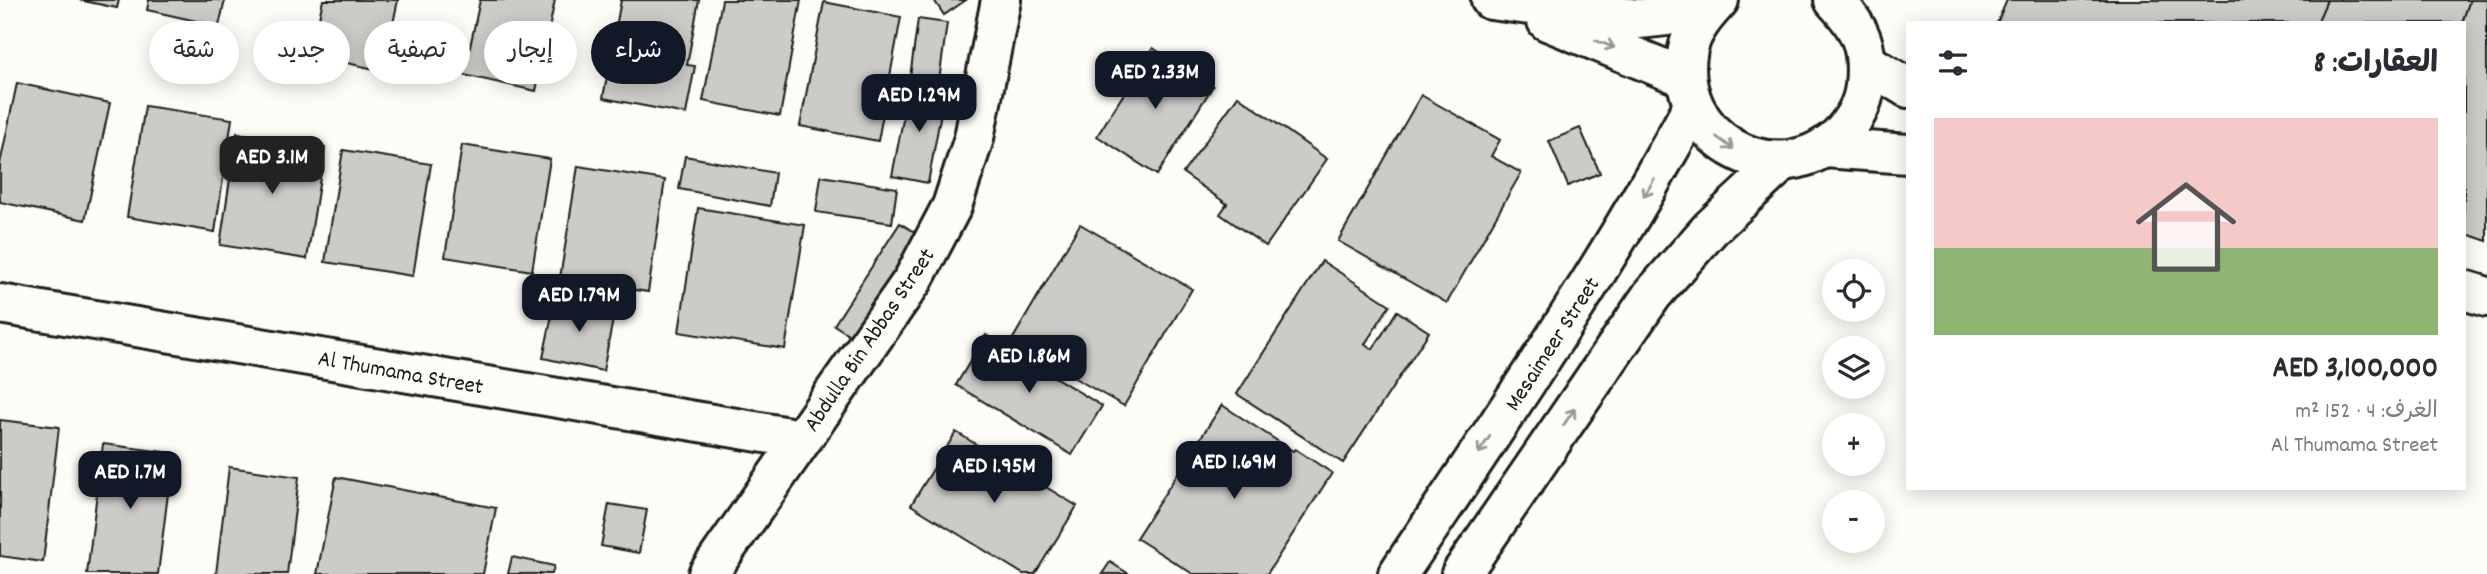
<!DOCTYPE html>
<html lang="ar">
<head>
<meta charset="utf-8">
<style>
	:root { --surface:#fff; --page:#f7f7f7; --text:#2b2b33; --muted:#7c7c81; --line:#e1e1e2; --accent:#111827 }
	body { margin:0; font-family:Dekko,"Playpen Sans Arabic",sans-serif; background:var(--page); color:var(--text); direction:rtl; height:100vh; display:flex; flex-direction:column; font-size:26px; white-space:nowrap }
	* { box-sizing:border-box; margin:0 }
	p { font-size:23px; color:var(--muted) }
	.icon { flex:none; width:38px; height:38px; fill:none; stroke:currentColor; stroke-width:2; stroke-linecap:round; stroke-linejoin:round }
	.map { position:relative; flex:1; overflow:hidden; direction:ltr }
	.panel { position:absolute; left:1906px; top:21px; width:560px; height:469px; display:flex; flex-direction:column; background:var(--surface); border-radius:0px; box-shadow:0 4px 18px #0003; direction:rtl }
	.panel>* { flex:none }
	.banner { position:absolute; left:21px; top:21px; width:665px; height:63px; direction:rtl; display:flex; gap:14px }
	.controls { position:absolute; left:1822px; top:259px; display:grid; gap:14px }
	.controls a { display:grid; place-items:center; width:63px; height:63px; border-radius:50%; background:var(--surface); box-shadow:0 4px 18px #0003; font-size:35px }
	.price { position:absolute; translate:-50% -60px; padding:0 16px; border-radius:14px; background:var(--accent); color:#fff; font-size:23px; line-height:46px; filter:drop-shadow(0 2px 4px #0008) }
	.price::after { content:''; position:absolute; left:50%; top:42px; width:21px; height:16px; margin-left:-10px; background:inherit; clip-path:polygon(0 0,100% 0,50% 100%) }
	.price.selected { background:#222; color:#fff }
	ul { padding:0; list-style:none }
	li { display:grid; align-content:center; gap:14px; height:371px; padding:0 28px }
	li+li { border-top:2px solid var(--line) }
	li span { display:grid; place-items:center; height:217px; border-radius:0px; color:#555 }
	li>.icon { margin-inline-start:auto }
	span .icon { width:126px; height:126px; fill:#fffc; stroke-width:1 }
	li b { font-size:30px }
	h2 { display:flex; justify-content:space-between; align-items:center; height:84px; padding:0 28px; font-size:30px }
	.tag { padding:0 24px; border-radius:32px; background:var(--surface); box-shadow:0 4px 18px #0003; font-size:24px; line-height:63px }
	.tag.selected { background:var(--accent); color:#fff }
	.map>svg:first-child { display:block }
	.building { fill:#cccbc8; stroke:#1c1c1c; stroke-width:2 }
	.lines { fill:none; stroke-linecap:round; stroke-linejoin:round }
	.minor-casing { stroke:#1c1c1c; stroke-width:44 }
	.tertiary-casing { stroke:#1c1c1c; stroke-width:44 }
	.minor { stroke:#fdfcf7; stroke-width:38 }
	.tertiary { stroke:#fdfcf7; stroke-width:38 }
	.oneway { stroke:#989794 }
	.labels { text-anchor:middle; stroke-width:5; stroke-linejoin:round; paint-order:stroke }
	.street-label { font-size:23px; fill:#1c1c1c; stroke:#fdfcf7 }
</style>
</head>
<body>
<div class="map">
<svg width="2487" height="574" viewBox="0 0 2487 574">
	<rect width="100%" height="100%" fill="#fdfcf7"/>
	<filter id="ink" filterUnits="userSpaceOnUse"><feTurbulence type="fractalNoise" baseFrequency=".0143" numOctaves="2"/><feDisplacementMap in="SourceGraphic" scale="14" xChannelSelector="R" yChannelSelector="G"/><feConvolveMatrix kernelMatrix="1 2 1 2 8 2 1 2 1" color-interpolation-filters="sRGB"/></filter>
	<g filter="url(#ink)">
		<g class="building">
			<polygon points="79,0 119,0 117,8"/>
			<polygon points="149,0 225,0 219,26 147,10"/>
			<polygon points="323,0 398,0 383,71 311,55"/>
			<polygon points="480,0 555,0 536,91 464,75"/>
			<polygon points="621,0 699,0 687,65 695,66 686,114 603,98"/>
			<polygon points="722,0 801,0 780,116 703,101"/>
			<polygon points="934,0 966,0 944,15"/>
			<polygon points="2007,0 2327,0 2318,23 1997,23"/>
			<polygon points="2327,0 2470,0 2462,23 2317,23"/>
			<polygon points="2470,0 2487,0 2487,241 2464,233 2464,23 2462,23"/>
			<polygon points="824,2 901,17 878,141 800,126"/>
			<polygon points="918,19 947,23 939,81 910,77"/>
			<polygon points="1153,48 1213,86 1157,175 1097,136"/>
			<polygon points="17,83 110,103 85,220 0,202 0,164"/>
			<polygon points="910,84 945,91 928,183 892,176"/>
			<polygon points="1421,95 1500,140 1491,156 1521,173 1447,303 1338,241"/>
			<polygon points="1238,96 1327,159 1266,246 1220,214 1227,204 1183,173"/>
			<polygon points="145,106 232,119 215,232 127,217"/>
			<polygon points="1580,128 1600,173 1568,186 1549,141"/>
			<polygon points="237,133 325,147 307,259 220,245"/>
			<polygon points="462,145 550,159 532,271 445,257"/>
			<polygon points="343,150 431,164 413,276 325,262"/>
			<polygon points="685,156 775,173 770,206 679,189"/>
			<polygon points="578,166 665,180 648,292 560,278"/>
			<polygon points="821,176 897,188 892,223 816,212"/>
			<polygon points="698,208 805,225 785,349 679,332"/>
			<polygon points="900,223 922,237 856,339 834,325"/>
			<polygon points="1080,224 1192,289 1124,406 1011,342"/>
			<polygon points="1322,261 1390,305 1365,344 1373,349 1397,311 1429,332 1343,463 1237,394"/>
			<polygon points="556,296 615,309 603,371 543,358"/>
			<polygon points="986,335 1102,406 1072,455 956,385"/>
			<polygon points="1222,405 1293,451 1295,449 1332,473 1267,574 1193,574 1136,538"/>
			<polygon points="0,420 59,427 43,562 0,556"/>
			<polygon points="956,432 1077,506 1035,574 1023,574 911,505"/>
			<polygon points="103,444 173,453 158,574 87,574"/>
			<polygon points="229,467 299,477 287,574 216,574"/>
			<polygon points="336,477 496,508 483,574 317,574"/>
			<polygon points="609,504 647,510 639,553 601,546"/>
			<polygon points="512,557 554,566 552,574 508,574"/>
			<polygon points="1110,562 1129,574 1102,574"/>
		</g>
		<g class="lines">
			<defs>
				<g id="minor">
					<polyline points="1491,0 1639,19 1667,16 1716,0"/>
					<path d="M1719 0C1706 14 1692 30 1688 49 1671 136 1772 196 1838 137 1852 123 1863 106 1865 86 1869 47 1861 28 1834 0"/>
					<polyline points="1547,21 1686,78"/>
					<polyline points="1867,63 1908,88"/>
					<polyline points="1825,148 1908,154"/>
					<polyline points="2464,290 2487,297"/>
					<polyline points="0,304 801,439"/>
					<polyline points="708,574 913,280 952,206 974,138 1001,0"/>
				</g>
				<g id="tertiary">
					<path d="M1398 574C1501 420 1605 270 1693 106"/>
					<polyline points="1461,574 1652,295 1711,228 1783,161"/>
				</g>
			</defs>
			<use href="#minor" class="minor-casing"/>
			<use href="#tertiary" class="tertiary-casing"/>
			<use href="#minor" class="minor"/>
			<use href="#tertiary" class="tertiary"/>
		</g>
		<defs><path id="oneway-shaft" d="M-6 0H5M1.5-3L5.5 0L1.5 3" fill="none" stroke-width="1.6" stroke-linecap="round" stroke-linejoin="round" transform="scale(1.75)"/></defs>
		<g class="oneway">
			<use href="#oneway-shaft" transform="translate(1605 44) rotate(21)"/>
			<use href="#oneway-shaft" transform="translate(1725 143) rotate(36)"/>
			<use href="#oneway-shaft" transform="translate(1649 188) rotate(120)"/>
			<use href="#oneway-shaft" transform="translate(1569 417) rotate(-56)"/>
			<use href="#oneway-shaft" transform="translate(1484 445) rotate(124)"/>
		</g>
	</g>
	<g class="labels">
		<g class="street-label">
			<text transform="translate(868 339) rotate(-56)" y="8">Abdulla Bin Abbas Street</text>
			<text transform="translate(1551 343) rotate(-57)" y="8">Mesaimeer Street</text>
			<text transform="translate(401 371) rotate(10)" y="8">Al Thumama Street</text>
		</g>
	</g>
</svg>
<div class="controls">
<a><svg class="icon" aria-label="locate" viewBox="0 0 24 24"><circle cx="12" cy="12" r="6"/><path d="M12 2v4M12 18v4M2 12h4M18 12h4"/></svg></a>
<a><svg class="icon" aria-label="layers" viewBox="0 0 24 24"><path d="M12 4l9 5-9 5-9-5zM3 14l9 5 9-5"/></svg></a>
<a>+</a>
<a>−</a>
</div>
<b class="price" style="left:1155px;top:111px">AED 2.33M</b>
<b class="price" style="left:919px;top:134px">AED 1.29M</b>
<b class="price selected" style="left:272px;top:196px">AED 3.1M</b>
<b class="price" style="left:579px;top:334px">AED 1.79M</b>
<b class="price" style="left:1029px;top:395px">AED 1.86M</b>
<b class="price" style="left:1234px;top:501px">AED 1.69M</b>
<b class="price" style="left:994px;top:505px">AED 1.95M</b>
<b class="price" style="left:130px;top:511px">AED 1.7M</b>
<div class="banner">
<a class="tag selected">شراء</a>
<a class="tag">إيجار</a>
<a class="tag">تصفية</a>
<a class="tag">جديد</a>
<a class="tag">شقة</a>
</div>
<section class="panel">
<h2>العقارات: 8<svg class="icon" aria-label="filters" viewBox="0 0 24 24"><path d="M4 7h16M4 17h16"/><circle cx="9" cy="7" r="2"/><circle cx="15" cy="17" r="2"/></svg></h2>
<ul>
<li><span style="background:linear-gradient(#f6c9c9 60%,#8fb573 0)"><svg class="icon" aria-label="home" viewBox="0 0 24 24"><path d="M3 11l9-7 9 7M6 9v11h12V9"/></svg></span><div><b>AED 3,100,000</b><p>الغرف: 4 · 152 m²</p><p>Al Thumama Street</p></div></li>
</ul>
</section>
</div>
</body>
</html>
